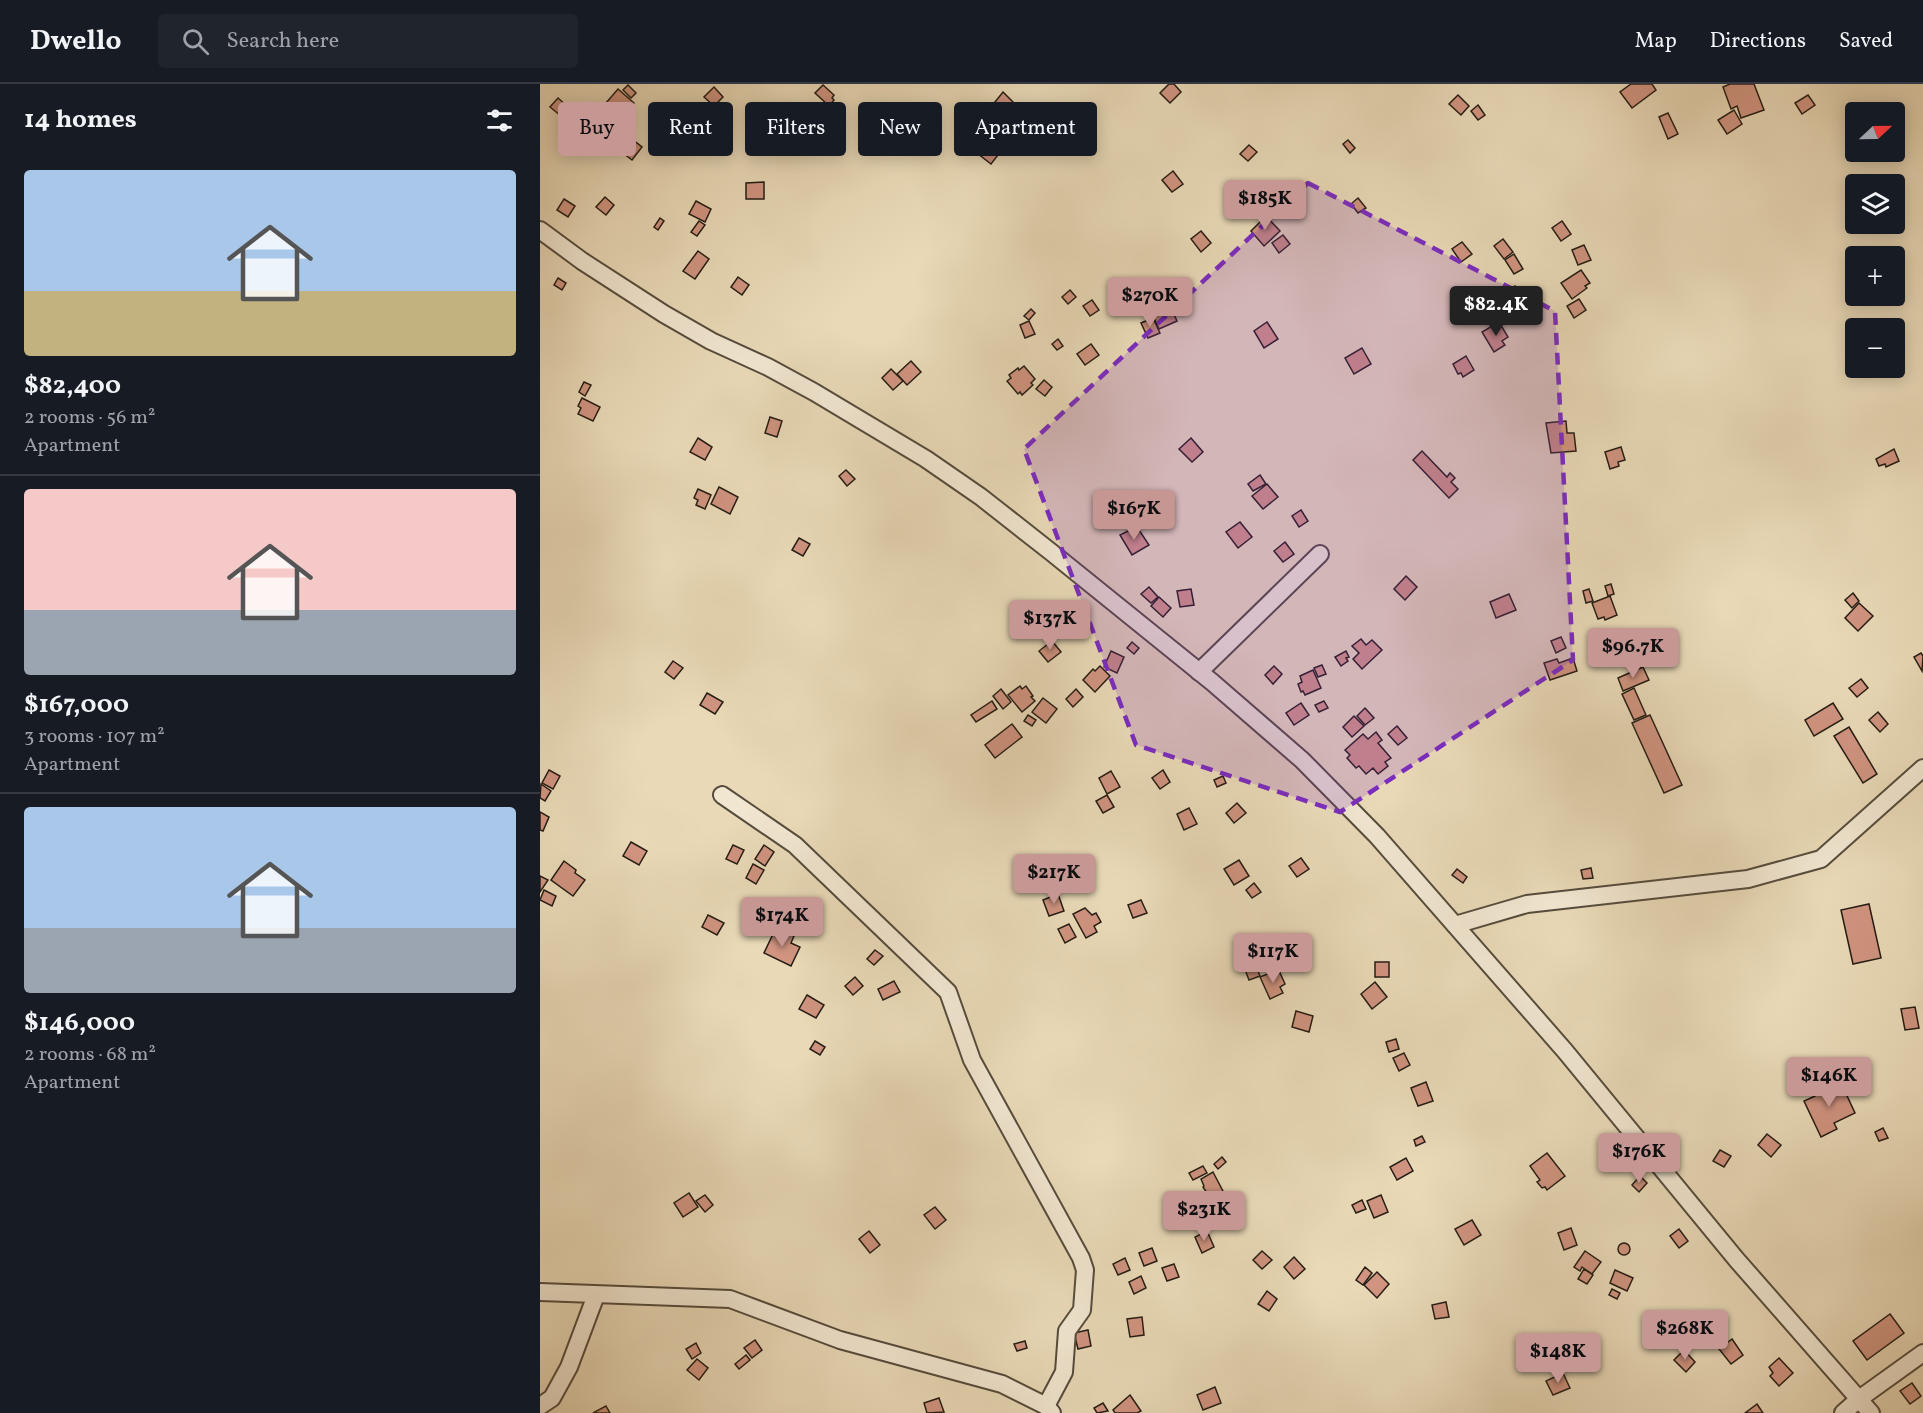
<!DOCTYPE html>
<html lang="en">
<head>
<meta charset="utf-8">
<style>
	:root { --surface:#171b24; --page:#20242c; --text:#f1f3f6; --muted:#9ea1a6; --line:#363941; --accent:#c59692 }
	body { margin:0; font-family:Vollkorn,serif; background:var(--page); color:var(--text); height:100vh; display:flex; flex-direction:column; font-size:22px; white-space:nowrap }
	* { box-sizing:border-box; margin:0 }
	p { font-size:20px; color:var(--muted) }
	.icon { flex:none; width:33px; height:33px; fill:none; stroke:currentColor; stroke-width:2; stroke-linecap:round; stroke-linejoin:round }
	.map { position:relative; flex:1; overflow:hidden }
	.side { display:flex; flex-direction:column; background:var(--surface); width:540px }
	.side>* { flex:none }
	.banner { position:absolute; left:18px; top:18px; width:570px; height:54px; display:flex; gap:12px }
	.needle { width:39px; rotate:68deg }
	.buttons { position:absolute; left:1305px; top:18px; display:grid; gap:12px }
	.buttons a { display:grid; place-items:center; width:60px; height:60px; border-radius:6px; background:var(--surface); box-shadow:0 3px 15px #0003; font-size:30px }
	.price { position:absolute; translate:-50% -51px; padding:0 14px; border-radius:6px; background:var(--accent); color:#111; font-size:20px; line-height:39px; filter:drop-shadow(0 2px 3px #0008) }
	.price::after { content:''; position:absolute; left:50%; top:36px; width:18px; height:14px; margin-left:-9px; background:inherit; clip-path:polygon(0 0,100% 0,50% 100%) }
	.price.selected { background:#222; color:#fff }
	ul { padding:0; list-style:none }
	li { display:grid; align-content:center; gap:12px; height:318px; padding:0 24px }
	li+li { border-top:2px solid var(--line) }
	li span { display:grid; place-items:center; height:186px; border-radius:6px; color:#555 }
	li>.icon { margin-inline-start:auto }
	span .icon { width:108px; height:108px; fill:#fffc; stroke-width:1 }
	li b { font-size:26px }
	h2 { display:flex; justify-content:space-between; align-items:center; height:72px; padding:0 24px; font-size:26px }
	.chip { padding:0 21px; border-radius:6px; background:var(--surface); box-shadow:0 3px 15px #0003; font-size:21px; line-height:54px }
	.chip.selected { background:var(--accent); color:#111 }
	header { display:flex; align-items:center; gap:36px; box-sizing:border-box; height:84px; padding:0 30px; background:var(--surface); border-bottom:2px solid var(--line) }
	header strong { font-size:28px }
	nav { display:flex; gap:33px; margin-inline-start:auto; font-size:21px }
	.search { width:420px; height:54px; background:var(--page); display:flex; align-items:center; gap:15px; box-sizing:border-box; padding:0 21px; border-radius:6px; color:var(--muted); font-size:22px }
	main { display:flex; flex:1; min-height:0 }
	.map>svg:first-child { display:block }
	.building { fill:#d09480; stroke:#251d14; stroke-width:1.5 }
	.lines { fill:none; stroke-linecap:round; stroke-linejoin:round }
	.minor-casing { stroke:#564c3d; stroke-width:20 }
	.minor { stroke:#f1e6d0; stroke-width:16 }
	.marked { fill:#7b2cbf; fill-opacity:0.2; stroke:#7b2cbf; stroke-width:4.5; stroke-dasharray:12 8; stroke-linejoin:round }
</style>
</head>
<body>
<header>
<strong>Dwello</strong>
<div class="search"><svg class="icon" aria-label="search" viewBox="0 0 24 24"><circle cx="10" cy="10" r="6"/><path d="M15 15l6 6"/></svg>Search here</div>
<nav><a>Map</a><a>Directions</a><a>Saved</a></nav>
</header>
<main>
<section class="side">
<h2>14 homes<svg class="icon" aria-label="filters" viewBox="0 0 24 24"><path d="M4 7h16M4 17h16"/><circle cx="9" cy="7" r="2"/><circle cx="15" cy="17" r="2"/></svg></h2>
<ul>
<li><span style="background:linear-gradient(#a9c7e8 65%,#c2b280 0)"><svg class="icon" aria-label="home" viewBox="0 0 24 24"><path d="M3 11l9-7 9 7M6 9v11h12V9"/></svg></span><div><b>$82,400</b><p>2 rooms · 56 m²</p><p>Apartment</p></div></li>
<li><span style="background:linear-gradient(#f6c9c9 65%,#9aa5b1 0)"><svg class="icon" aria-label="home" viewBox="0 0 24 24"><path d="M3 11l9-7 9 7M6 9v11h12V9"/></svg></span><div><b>$167,000</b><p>3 rooms · 107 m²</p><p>Apartment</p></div></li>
<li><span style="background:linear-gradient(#a9c7e8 65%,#9aa5b1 0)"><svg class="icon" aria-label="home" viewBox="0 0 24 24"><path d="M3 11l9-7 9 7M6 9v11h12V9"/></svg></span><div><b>$146,000</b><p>2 rooms · 68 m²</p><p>Apartment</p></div></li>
</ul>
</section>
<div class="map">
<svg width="1383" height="1329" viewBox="0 0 1383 1329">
	<rect width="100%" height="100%" fill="#e9d9b7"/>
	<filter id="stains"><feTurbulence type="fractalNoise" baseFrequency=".00333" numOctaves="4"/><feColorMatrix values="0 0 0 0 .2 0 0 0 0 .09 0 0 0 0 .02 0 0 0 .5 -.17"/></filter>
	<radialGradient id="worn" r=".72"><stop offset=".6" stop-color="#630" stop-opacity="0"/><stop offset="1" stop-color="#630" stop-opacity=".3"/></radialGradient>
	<g class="building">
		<polygon points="629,0 634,0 641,8 630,19 620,9"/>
		<polygon points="1091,0 1112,0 1116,6 1092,24 1080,8"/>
		<polygon points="1190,0 1214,0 1224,26 1201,34 1197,22 1191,25 1183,3"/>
		<polygon points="88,1 96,9 91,14 83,6"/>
		<polygon points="283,1 294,11 292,14 294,16 289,22 275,9"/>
		<polygon points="174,3 183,13 174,22 164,13"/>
		<polygon points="78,5 94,19 81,33 66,19"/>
		<polygon points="463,8 481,26 473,35 455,18"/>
		<polygon points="918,11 929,22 921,31 909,20"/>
		<polygon points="1268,11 1275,21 1262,30 1255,19"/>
		<polygon points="18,14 28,23 21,32 10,23"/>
		<polygon points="938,21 945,31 938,36 931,27"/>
		<polygon points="1194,26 1202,40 1187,50 1178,36"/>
		<polygon points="444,28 452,34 449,38 452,40 448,46 452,49 458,42 472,53 451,80 437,69 439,65 434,61 431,65 421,58"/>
		<polygon points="1128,29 1138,50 1128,55 1119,33"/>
		<polygon points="88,52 102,63 92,76 79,66"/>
		<polygon points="808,56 815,64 810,69 803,60"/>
		<polygon points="709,61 717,68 708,77 700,70"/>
		<polygon points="633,87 643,100 632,108 622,96"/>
		<polygon points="224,98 224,115 206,115 206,99"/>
		<polygon points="65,113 74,121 66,131 56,123"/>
		<polygon points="724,113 728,121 720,125 716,117"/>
		<polygon points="818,114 826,124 818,129 811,120"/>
		<polygon points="24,115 35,122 28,133 17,126"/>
		<polygon points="156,117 171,125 165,138 149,130"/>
		<polygon points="726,132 740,147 724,162 711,147"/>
		<polygon points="120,134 124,137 118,146 114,143"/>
		<polygon points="159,137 165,141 157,152 151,148"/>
		<polygon points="1022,137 1031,150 1021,157 1012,144"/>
		<polygon points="661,147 671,159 661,168 651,155"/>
		<polygon points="743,151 750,160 739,169 732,159"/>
		<polygon points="963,155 973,168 964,175 954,162"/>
		<polygon points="922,158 932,170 921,178 912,165"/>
		<polygon points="1044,161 1051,176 1038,181 1032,166"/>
		<polygon points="158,167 169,175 155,195 143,187"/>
		<polygon points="974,170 983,185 974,190 965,176"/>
		<polygon points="1041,186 1050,199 1045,202 1047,204 1032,215 1021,199"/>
		<polygon points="198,193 209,201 202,211 191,203"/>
		<polygon points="18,194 26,199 22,206 14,201"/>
		<polygon points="975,202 982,214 969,222 963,209"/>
		<polygon points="530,206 536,213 528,220 522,213"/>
		<polygon points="1039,215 1046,226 1034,234 1027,222"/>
		<polygon points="552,216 559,226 550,232 543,222"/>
		<polygon points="628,217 637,237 619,245 610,225"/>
		<polygon points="931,218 938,230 928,237 920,225"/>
		<polygon points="491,225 495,229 489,236 484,232"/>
		<polygon points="613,234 620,249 608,254 601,239"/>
		<polygon points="489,237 495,250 485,254 480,241"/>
		<polygon points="727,238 738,255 724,264 714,247"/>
		<polygon points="959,238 968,253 962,257 965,261 954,268 942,248"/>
		<polygon points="518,255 523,262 517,266 512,260"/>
		<polygon points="551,260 559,271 545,281 537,270"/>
		<polygon points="822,264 831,280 814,290 805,274"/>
		<polygon points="926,272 934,286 923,293 921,289 918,290 913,280"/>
		<polygon points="371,277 381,288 367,301 357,290"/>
		<polygon points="484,282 495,295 491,299 493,301 482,311 480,308 478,310 467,297 471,294 469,291 478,284 479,286"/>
		<polygon points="351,285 363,297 353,306 342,294"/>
		<polygon points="504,296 512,303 505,312 496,305"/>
		<polygon points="44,298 51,301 45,312 39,308"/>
		<polygon points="42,314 60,323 53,337 38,330 41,324 38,322"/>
		<polygon points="230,333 242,337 237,353 225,349"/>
		<polygon points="1026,337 1027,349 1034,349 1036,367 1011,369 1006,339"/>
		<polygon points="158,354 172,363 165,376 150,368"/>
		<polygon points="651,354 663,368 652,378 639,365"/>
		<polygon points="1081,363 1085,376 1078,378 1079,382 1070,385 1065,368"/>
		<polygon points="1354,365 1359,377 1346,383 1345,380 1339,382 1336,375"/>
		<polygon points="882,367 907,393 910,389 915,394 911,398 918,405 909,414 873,376"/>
		<polygon points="306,386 315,395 307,402 299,392"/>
		<polygon points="720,391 726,400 713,407 708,400"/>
		<polygon points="727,400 738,413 723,425 712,412"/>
		<polygon points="179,403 198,413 190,430 171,420"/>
		<polygon points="158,405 171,411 165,425 156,421 158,416 154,414"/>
		<polygon points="761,426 768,437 759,443 752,432"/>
		<polygon points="700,438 712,453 698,464 686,448"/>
		<polygon points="590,446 592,450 599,446 609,461 592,471 580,451"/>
		<polygon points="259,454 270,460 263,472 252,466"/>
		<polygon points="745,458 754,470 743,478 734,467"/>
		<polygon points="866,492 877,503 865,516 854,505"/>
		<polygon points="1071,500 1074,510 1068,512 1065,502"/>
		<polygon points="609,503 618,513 611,519 601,510"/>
		<polygon points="651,505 654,521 640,523 637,507"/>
		<polygon points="1049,505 1053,517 1046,519 1043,507"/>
		<polygon points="1313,509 1319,517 1312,524 1305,516"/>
		<polygon points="969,510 976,526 956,534 950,518"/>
		<polygon points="1070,512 1077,531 1065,536 1064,533 1058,535 1052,519"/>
		<polygon points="619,513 631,524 623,533 611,522"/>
		<polygon points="1319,519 1333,532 1318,547 1305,534"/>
		<polygon points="1021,553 1026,564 1016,569 1011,557"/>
		<polygon points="821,555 826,561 832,556 842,566 822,585 813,575 819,569 812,562"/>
		<polygon points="512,557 521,568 508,578 499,567"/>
		<polygon points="592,558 599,564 594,570 587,564"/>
		<polygon points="571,567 584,573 577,589 564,583"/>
		<polygon points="806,567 809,573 806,574 808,577 801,582 795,573"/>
		<polygon points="1381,569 1383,572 1382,587 1374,573"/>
		<polygon points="1033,574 1037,587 1010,596 1004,579 1017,575 1019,579"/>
		<polygon points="133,577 143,584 134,595 125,588"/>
		<polygon points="782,581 786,590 778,593 774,584"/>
		<polygon points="560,582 570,592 555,608 543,596 553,585 555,587"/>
		<polygon points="734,582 742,590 733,600 725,591"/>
		<polygon points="1103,583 1109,596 1083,607 1078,594"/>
		<polygon points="773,586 781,604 765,611 763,607 761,608 758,600 762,598 760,592"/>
		<polygon points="1321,595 1328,604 1317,613 1309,604"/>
		<polygon points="480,602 482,605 486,602 493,612 491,613 495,617 482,628 468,611"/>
		<polygon points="1094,604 1106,631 1094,636 1082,610"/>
		<polygon points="461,605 471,618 463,625 453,612"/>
		<polygon points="536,605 543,613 533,623 526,615"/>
		<polygon points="167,609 183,618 175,630 160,621"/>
		<polygon points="503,614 517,625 506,639 492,628"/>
		<polygon points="452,617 457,625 436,638 431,631"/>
		<polygon points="784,617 788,624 779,628 775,621"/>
		<polygon points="761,619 769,631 754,641 746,629"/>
		<polygon points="1293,619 1303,635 1274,652 1265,636"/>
		<polygon points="825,624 834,634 825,641 817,632"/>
		<polygon points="1338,628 1348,640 1340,648 1329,636"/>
		<polygon points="488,631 496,636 492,642 484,637"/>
		<polygon points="1110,631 1142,701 1124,709 1092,639"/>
		<polygon points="814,632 824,642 812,653 803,643"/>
		<polygon points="472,640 482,653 455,674 445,661"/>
		<polygon points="857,642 867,654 858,661 848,650"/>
		<polygon points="1309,643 1337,690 1323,699 1294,652"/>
		<polygon points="836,648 842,656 838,659 851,674 845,678 848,682 838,690 833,684 826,690 819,682 816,684 807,674 810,671 805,666 823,650 828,655"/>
		<polygon points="9,686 20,692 13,705 2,699"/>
		<polygon points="623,686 630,698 620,705 612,694"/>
		<polygon points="571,687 580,703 567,710 559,694"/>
		<polygon points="683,692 686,699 677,703 674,696"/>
		<polygon points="1,700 11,707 5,717 0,714"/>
		<polygon points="567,711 574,723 563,729 556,717"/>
		<polygon points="697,719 706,729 694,739 686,729"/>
		<polygon points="649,724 657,740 644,746 637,730"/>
		<polygon points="0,728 9,733 3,747 0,746"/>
		<polygon points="91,758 107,767 99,781 83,772"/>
		<polygon points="193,761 204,766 197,780 186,775"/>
		<polygon points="224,761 234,768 225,782 215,775"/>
		<polygon points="761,774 769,785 757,793 749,782"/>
		<polygon points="699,776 709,792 694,801 684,785"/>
		<polygon points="24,777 36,786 35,789 45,796 33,812 11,796"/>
		<polygon points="213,780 224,786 216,800 206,794"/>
		<polygon points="1051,784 1053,794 1043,795 1041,786"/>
		<polygon points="917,785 927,793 923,799 912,791"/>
		<polygon points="0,792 8,796 0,808"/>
		<polygon points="714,799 721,808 712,814 706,806"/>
		<polygon points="4,806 16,812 12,822 0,816"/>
		<polygon points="518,810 524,827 509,832 503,816"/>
		<polygon points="601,816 607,829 593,834 588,821"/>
		<polygon points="1329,820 1341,874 1313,880 1301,826"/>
		<polygon points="545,824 552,831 556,829 561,838 554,842 557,848 546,854 533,830"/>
		<polygon points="168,831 184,839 177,851 162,843"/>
		<polygon points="529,840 536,853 525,859 518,845"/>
		<polygon points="234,848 243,853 245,848 254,852 251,859 260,863 251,882 224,869"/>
		<polygon points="335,866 343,872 334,881 327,875"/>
		<rect x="835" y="878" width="14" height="15"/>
		<polygon points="715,879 720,892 709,896 704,883"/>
		<polygon points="735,887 737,890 740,889 745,900 740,903 743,909 730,915 720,893"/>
		<polygon points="315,893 323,902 313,911 305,902"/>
		<polygon points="354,897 360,908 343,916 338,905"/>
		<polygon points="835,898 847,913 832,925 821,910"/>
		<polygon points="267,911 284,921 276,934 259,925"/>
		<polygon points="1375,923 1379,944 1365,946 1361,925"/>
		<polygon points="756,927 773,932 769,948 752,943"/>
		<polygon points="856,955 859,965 849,968 846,958"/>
		<polygon points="275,957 285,963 280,971 270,965"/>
		<polygon points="864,969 870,981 859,987 853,974"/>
		<polygon points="1326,988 1327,996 1312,998 1312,989"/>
		<polygon points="886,998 893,1017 878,1022 871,1004"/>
		<polygon points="1301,999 1315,1029 1294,1039 1297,1045 1281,1053 1264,1017 1275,1012 1274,1009 1288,1003 1289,1005"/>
		<polygon points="1343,1044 1348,1054 1339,1057 1335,1048"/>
		<polygon points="1227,1050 1241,1061 1231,1073 1218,1061"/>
		<polygon points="882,1052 885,1058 876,1062 874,1056"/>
		<polygon points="1180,1066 1191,1072 1184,1083 1173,1077"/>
		<polygon points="1007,1069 1025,1092 1007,1106 1005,1103 1002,1104 997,1098 1000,1096 990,1082"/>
		<polygon points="682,1073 686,1078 678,1085 674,1080"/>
		<polygon points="866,1074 873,1087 857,1096 850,1083"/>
		<polygon points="663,1082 667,1089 653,1096 649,1089"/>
		<polygon points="673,1088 685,1111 673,1118 663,1103 664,1102 661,1095"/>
		<polygon points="1100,1092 1107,1099 1099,1108 1092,1101"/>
		<polygon points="149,1109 158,1123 143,1133 134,1119"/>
		<polygon points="165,1111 173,1121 165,1128 156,1117"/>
		<polygon points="841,1111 848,1128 834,1134 827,1117"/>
		<polygon points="683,1114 688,1125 674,1133 668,1122"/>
		<polygon points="822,1116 826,1125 816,1129 812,1121"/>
		<polygon points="395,1123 406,1136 395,1145 384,1131"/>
		<polygon points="932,1136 941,1151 924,1161 915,1145"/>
		<polygon points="1031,1144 1037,1161 1024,1166 1018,1149"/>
		<polygon points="1139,1145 1148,1157 1139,1164 1130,1152"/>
		<polygon points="329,1147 340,1161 330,1169 319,1155"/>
		<polygon points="667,1147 674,1163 662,1169 655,1153"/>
		<circle cx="1084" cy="1165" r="6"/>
		<polygon points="612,1164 617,1177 604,1182 599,1169"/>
		<polygon points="722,1167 732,1176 722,1185 713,1176"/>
		<polygon points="1045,1167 1061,1178 1052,1190 1042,1183 1040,1187 1034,1183"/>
		<polygon points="754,1173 765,1185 754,1195 744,1183"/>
		<polygon points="585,1174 590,1186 578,1191 573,1180"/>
		<polygon points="634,1180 639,1193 627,1197 622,1184"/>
		<polygon points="825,1183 832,1189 823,1201 816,1196"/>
		<polygon points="1044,1185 1053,1191 1047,1200 1038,1195"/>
		<polygon points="1075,1186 1093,1194 1087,1207 1070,1199"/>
		<polygon points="837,1188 849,1200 837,1214 824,1201"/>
		<polygon points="601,1192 606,1204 594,1210 589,1198"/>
		<polygon points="1072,1205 1080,1209 1077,1215 1069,1211"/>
		<polygon points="727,1207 737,1215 729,1227 718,1220"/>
		<polygon points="906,1218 909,1233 895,1235 892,1221"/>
		<polygon points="1350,1230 1364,1249 1327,1276 1313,1257"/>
		<polygon points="602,1233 604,1251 590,1253 587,1235"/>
		<polygon points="548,1246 551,1262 538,1265 534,1249"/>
		<polygon points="1192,1255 1203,1271 1191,1280 1179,1265"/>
		<polygon points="215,1256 222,1266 212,1274 204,1264"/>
		<polygon points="485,1257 487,1264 477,1267 474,1260"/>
		<polygon points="156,1259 161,1269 152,1275 146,1265"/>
		<polygon points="1144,1266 1155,1278 1146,1288 1134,1276"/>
		<polygon points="206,1271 210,1276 199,1285 195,1280"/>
		<polygon points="1239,1274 1253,1289 1239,1302 1230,1292 1233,1289 1229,1283"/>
		<polygon points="157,1275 168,1284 159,1296 147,1286"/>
		<polygon points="1023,1289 1030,1304 1013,1311 1006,1297"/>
		<polygon points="1372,1299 1381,1312 1370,1320 1360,1307"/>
		<polygon points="675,1303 681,1319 663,1326 657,1311"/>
		<polygon points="590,1311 601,1327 597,1329 575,1329 573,1326"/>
		<polygon points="399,1314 404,1328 387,1329 384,1319"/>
		<polygon points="563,1319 568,1327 557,1329 554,1324"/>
		<polygon points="1217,1320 1223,1329 1205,1329"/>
		<polygon points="66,1322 70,1329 53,1329"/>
	</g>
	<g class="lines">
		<defs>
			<g id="minor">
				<polyline points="0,146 42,177 124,230 171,257 228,283 274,308 386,375 441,413 511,468 672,598 762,676 837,752 1025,967 1196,1175 1331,1329"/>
				<polyline points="659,588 780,470"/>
				<polyline points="182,711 255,761 408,908 432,976 541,1174 545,1186 542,1226 527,1247 524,1288 506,1322"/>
				<polyline points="915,841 987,820 1208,795 1281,775 1383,684"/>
				<polyline points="0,1208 190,1215 300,1256 462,1300 506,1322 512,1329"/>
				<polyline points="0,1322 12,1314 29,1283 56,1211"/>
				<polyline points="1303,1329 1319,1315 1383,1269"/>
			</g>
		</defs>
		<use href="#minor" class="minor-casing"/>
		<use href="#minor" class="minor"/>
	</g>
	<path class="marked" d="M768 99 1015 227 1033 576 800 728 596 661 484 365Z"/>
	<rect width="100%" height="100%" filter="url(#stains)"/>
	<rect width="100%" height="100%" fill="url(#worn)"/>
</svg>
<div class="buttons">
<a><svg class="needle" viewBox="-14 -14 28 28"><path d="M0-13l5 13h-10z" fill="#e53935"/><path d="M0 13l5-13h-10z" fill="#9ea1a6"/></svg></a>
<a><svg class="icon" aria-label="layers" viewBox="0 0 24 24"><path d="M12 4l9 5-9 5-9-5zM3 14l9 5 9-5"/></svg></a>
<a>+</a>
<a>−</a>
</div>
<b class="price" style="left:725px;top:147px">$185K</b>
<b class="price" style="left:610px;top:244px">$270K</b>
<b class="price selected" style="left:956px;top:253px">$82.4K</b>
<b class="price" style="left:594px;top:457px">$167K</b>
<b class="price" style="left:510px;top:567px">$137K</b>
<b class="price" style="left:1093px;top:595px">$96.7K</b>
<b class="price" style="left:514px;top:821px">$217K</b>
<b class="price" style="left:242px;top:864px">$174K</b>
<b class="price" style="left:733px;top:900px">$117K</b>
<b class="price" style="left:1289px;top:1024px">$146K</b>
<b class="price" style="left:1099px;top:1100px">$176K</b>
<b class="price" style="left:664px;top:1158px">$231K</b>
<b class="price" style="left:1145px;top:1277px">$268K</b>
<b class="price" style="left:1018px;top:1300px">$148K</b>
<div class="banner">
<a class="chip selected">Buy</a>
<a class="chip">Rent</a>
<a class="chip">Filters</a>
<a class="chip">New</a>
<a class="chip">Apartment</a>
</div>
</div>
</main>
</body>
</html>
